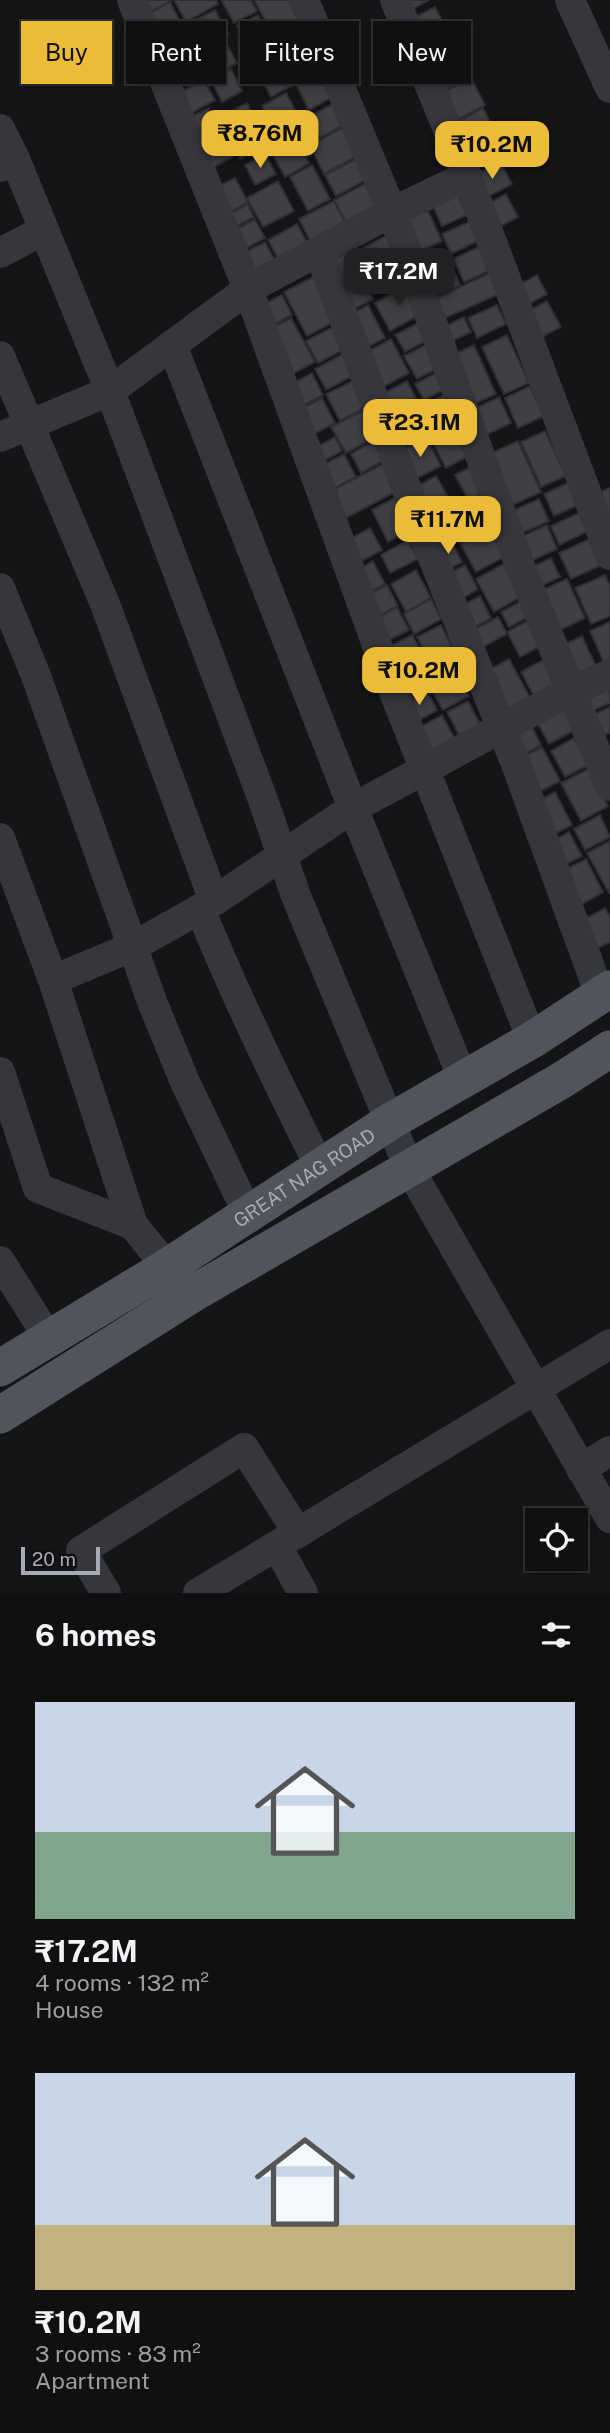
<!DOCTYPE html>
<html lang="en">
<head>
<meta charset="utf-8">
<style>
	:root { --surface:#101011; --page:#1e1e1f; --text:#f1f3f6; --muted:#9c9d9f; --line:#303031; --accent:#ecbb38 }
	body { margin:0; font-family:"Public Sans",sans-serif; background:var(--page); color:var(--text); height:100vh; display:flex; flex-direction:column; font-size:26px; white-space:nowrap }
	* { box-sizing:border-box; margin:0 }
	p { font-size:23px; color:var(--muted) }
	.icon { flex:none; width:38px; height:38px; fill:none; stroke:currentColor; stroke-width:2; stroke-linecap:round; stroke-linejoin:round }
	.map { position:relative; height:1593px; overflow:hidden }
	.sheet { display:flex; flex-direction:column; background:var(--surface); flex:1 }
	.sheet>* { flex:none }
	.hud { position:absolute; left:21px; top:21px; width:569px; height:63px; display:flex; gap:14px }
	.tools { position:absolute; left:525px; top:1508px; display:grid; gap:14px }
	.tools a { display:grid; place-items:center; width:63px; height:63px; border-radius:0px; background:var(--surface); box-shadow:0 4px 10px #0003,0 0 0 2px var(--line); font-size:35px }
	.scale { position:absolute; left:21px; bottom:18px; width:79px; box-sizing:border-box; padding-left:7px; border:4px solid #a7abb7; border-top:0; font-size:19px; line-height:24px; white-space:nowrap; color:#a7abb7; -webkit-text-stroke:5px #101012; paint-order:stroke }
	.price { position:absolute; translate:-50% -60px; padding:0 16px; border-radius:14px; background:var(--accent); color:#111; font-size:23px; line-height:46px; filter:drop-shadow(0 2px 4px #0008) }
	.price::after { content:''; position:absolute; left:50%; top:42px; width:21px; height:16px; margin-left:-10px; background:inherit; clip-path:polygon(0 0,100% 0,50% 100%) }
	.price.current { background:#222; color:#fff }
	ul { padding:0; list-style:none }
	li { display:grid; align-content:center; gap:14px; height:371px; padding:0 35px }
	li span { display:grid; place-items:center; height:217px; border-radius:0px; color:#555 }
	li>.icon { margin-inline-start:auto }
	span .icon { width:126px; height:126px; fill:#fffc; stroke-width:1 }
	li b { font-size:30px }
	h2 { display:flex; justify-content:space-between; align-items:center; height:84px; padding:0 35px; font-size:30px }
	.tag { padding:0 24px; border-radius:0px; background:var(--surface); box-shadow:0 4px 10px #0003,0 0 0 2px var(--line); font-size:24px; line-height:63px }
	.tag.current { background:var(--accent); color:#111 }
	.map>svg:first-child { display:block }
	.building { fill:#3f4044; stroke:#2f2f33; stroke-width:2 }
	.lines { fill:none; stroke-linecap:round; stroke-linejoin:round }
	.minor { stroke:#36373c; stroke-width:30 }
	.major { stroke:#52545b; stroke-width:37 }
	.labels { text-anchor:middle; stroke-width:5; stroke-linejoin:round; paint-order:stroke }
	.street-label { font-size:19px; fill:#a7abb7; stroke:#101012 }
</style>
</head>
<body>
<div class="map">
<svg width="610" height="1593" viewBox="0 0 610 1593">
	<rect width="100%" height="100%" fill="#151517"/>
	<g class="building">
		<polygon points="143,0 171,0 171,1 150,12"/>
		<polygon points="174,0 216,0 218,4 186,22"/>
		<polygon points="225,0 251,0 257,11 234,23 222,1"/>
		<polygon points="254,0 297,0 309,23 276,40"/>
		<polygon points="408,0 429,0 413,9"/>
		<polygon points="170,2 180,21 157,34 147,15"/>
		<polygon points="435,7 443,22 425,32 417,16"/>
		<polygon points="215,10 228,34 198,50 185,25"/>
		<polygon points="258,15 273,42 252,54 237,26"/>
		<polygon points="182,27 193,48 166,62 155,41"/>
		<polygon points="448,28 459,48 428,65 417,45"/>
		<polygon points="302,29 314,50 291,63 279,41"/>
		<polygon points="224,39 237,63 208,78 195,54"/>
		<polygon points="273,46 293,85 271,97 251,58"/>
		<polygon points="458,51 471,76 441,92 428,68"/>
		<polygon points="315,52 322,65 297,79 289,66"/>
		<polygon points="192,53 203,74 178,88 166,66"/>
		<polygon points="231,69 242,91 222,102 211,80"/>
		<polygon points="319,69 334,96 309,110 295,82"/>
		<polygon points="471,78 485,105 457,120 442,93"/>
		<polygon points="204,80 215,100 186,116 175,95"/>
		<polygon points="286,93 300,119 276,132 262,106"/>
		<polygon points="340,100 351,121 320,138 309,117"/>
		<polygon points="247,103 269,144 240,159 218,118"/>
		<polygon points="209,108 220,130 196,142 184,120"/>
		<polygon points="483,108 493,128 463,144 452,124"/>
		<polygon points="342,128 357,156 324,174 310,146"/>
		<polygon points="222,133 234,156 205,172 193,148"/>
		<polygon points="492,134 503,155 476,169 465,148"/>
		<polygon points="295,137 309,163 285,177 270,150"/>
		<polygon points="265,154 276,174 255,185 245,165"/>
		<polygon points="358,158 369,178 336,196 325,175"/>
		<polygon points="500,162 512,184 483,199 471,177"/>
		<polygon points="312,165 330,199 308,211 290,177"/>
		<polygon points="235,178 248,202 225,215 211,190"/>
		<polygon points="372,180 386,206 348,226 334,200"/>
		<polygon points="278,181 294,211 263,227 247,198"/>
		<polygon points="506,194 518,217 501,226 489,203"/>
		<polygon points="458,195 467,215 442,226 433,206"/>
		<polygon points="334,201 348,228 313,247 299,219"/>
		<polygon points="248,204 254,217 228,231 221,219"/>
		<polygon points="427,209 442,241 418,252 403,220"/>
		<polygon points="255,219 265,238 241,251 231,232"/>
		<polygon points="471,221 480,240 451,254 442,234"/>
		<polygon points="297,224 310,248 281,264 268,240"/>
		<polygon points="391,233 410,270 381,285 362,249"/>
		<polygon points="265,242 279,268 254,282 240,255"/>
		<polygon points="483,245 494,269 464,282 453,259"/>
		<polygon points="350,251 362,273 339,285 328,263"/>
		<polygon points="451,264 460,285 433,297 424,276"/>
		<polygon points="490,273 499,294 445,318 436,298"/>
		<polygon points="537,275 547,294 529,304 519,285"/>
		<polygon points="315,276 338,320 307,336 284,292"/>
		<polygon points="361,277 373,299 350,311 338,289"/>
		<polygon points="408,285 423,313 390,331 375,303"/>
		<polygon points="282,295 292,315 269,327 258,307"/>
		<polygon points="547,301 561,327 542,337 528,311"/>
		<polygon points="368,305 385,338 364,349 346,317"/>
		<polygon points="497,305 506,324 477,338 468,318"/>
		<polygon points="464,317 471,332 446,344 439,329"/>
		<polygon points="291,318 315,362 290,375 266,331"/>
		<polygon points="422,321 431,338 405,352 395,335"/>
		<polygon points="333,327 345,349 318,363 306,341"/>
		<polygon points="507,335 529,383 504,394 482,347"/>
		<polygon points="391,339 409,373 379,389 361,355"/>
		<polygon points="430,343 442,366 417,379 404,356"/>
		<polygon points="474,345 496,394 472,405 450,356"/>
		<polygon points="343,354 354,375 326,390 315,369"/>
		<polygon points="440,371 449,387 424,400 415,384"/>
		<polygon points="312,373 323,395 297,409 286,387"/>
		<polygon points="353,381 366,407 340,421 326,394"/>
		<polygon points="407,381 416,398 386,414 377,397"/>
		<polygon points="530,386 544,416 518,428 505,398"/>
		<polygon points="446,394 457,416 431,430 419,408"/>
		<polygon points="499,397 511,423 486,435 474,409"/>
		<polygon points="322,398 335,423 310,436 297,411"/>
		<polygon points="414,407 425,428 400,442 389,421"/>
		<polygon points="368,408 382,434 346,453 331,427"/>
		<polygon points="457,421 474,453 446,468 429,436"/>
		<polygon points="545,431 566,476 541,487 521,442"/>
		<polygon points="335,437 342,451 316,465 308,451"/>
		<polygon points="426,437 441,466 413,480 398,452"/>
		<polygon points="374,441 384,460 361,473 351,454"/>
		<polygon points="518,441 541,492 510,506 487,455"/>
		<polygon points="344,454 356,477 331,490 319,467"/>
		<polygon points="383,464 397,491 342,520 327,493"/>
		<polygon points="474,465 488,491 469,501 455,475"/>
		<polygon points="436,476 447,495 419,509 410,490"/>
		<polygon points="568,483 578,505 554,516 544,494"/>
		<polygon points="610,488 610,511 607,513 598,493"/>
		<polygon points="398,496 415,528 388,542 372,510"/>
		<polygon points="482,497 494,519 461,536 450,514"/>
		<polygon points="539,499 549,521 522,533 512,511"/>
		<polygon points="436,506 443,519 428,527 421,514"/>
		<polygon points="585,510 593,529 559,545 551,526"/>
		<polygon points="446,525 453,538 437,546 430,533"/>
		<polygon points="547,525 557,549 531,561 521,537"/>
		<polygon points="489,527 504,557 476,572 460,543"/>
		<polygon points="370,528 382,550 354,565 343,543"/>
		<polygon points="594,537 606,563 571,579 559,553"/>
		<polygon points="408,540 418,559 390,573 381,555"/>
		<polygon points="452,542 462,562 445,571 435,551"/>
		<polygon points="551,558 560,577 543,585 534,566"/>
		<polygon points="373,561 385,584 368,593 356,571"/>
		<polygon points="505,563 522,596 494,612 476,579"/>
		<polygon points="465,565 478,589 457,601 444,577"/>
		<polygon points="416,570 431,598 406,612 391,584"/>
		<polygon points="605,575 610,586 610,616 591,624 575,588"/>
		<polygon points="567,579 585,618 558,631 540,591"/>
		<polygon points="387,585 398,606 377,617 366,596"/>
		<polygon points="480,596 491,618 469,630 457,608"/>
		<polygon points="431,599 441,619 414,634 404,614"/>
		<polygon points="523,600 531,616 509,627 501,612"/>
		<polygon points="397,607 409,630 385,642 373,620"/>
		<polygon points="498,617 507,634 479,649 470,632"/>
		<polygon points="529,620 543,645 520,657 507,632"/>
		<polygon points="610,622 610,663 605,665 590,631"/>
		<polygon points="441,625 452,647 429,659 417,637"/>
		<polygon points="412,635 424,657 399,670 387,648"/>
		<polygon points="582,636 599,673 576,684 559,647"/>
		<polygon points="450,650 460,668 438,679 428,662"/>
		<polygon points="509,659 533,703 507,717 484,673"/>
		<polygon points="543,660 558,688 536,700 521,672"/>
		<polygon points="421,661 433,682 404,697 393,676"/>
		<polygon points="458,675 469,696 443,710 431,689"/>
		<polygon points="610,686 610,703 589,712 580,691"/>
		<polygon points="427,691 437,710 412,724 402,704"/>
		<polygon points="468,701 483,730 462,741 447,712"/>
		<polygon points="564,704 577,729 549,744 536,720"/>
		<polygon points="610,707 610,733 598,738 588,717"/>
		<polygon points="442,715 457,743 433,756 419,728"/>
		<polygon points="531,725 541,745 519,757 508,737"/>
		<polygon points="574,738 589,765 565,777 551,751"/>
		<polygon points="542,747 560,781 535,794 517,760"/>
		<polygon points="588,769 608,806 581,821 561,783"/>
		<polygon points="555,792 572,825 551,836 534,803"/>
		<polygon points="600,815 610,837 585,850 574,829"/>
		<polygon points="569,832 582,856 563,866 550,842"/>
		<polygon points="610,841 610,893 609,893 587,853"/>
		<polygon points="586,859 603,892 582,904 564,870"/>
		<polygon points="605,908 610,917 610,942 598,948 583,920"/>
	</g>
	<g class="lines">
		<g class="minor">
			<polyline points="304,0 392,212 467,176 610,555"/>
			<polyline points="395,0 467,176"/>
			<polyline points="570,0 610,88"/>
			<polyline points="0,129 15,159"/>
			<polyline points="0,167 15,159 110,391 263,800 296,896 409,1168 610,1518"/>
			<polyline points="319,251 423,533 516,764 600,995"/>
			<polyline points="0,253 44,230"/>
			<polyline points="172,345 353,808 463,1079"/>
			<polyline points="0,356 105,604 214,901 134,946 53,980"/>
			<polyline points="0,437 110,391 248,289 132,0"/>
			<polyline points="0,588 36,676 153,1004 185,1082 248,1214"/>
			<polyline points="0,838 53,980 133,1225 167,1267"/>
			<polyline points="214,901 353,808 570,691 610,674"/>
			<path d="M200 909C236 997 277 1082 320 1167"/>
			<polyline points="532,1040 394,692 248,289 392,212 520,566 610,786"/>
			<polyline points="0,1072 38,1188 133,1225"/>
			<polyline points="0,1261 49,1339"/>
			<polyline points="581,1469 610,1451"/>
			<polyline points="277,1546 303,1593"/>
			<polyline points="106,1593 81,1551 244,1448 298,1533"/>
			<polyline points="198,1593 610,1344"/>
		</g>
		<g class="major">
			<path id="s1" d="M0 1368 167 1267 391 1121 532 1040 610 989"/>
			<polyline points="0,1415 194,1293 562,1080 610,1049"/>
		</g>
	</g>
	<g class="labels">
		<g class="street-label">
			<text dy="7" stroke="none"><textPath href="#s1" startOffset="359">GREAT NAG ROAD</textPath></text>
		</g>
	</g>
</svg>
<div class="tools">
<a><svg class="icon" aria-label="locate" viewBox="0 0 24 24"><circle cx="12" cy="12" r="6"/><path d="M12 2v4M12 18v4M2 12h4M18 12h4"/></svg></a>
</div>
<div class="scale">20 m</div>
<b class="price" style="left:260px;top:170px">₹8.76M</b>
<b class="price" style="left:492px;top:181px">₹10.2M</b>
<b class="price current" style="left:399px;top:308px">₹17.2M</b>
<b class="price" style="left:420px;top:459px">₹23.1M</b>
<b class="price" style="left:448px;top:556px">₹11.7M</b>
<b class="price" style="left:419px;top:707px">₹10.2M</b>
<div class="hud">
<a class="tag current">Buy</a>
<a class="tag">Rent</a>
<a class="tag">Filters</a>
<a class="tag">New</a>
</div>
</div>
<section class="sheet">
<h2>6 homes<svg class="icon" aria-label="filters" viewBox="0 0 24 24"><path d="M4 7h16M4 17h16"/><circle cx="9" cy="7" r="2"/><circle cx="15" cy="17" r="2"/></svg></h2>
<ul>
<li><span style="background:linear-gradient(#c9d6e8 60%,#7fa58c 0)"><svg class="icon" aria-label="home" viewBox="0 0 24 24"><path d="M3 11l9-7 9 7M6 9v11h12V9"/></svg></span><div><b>₹17.2M</b><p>4 rooms · 132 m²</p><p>House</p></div></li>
<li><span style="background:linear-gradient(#c9d6e8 70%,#c2b280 0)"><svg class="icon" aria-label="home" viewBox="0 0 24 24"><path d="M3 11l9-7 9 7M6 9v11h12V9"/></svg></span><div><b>₹10.2M</b><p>3 rooms · 83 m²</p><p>Apartment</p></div></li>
</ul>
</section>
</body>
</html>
